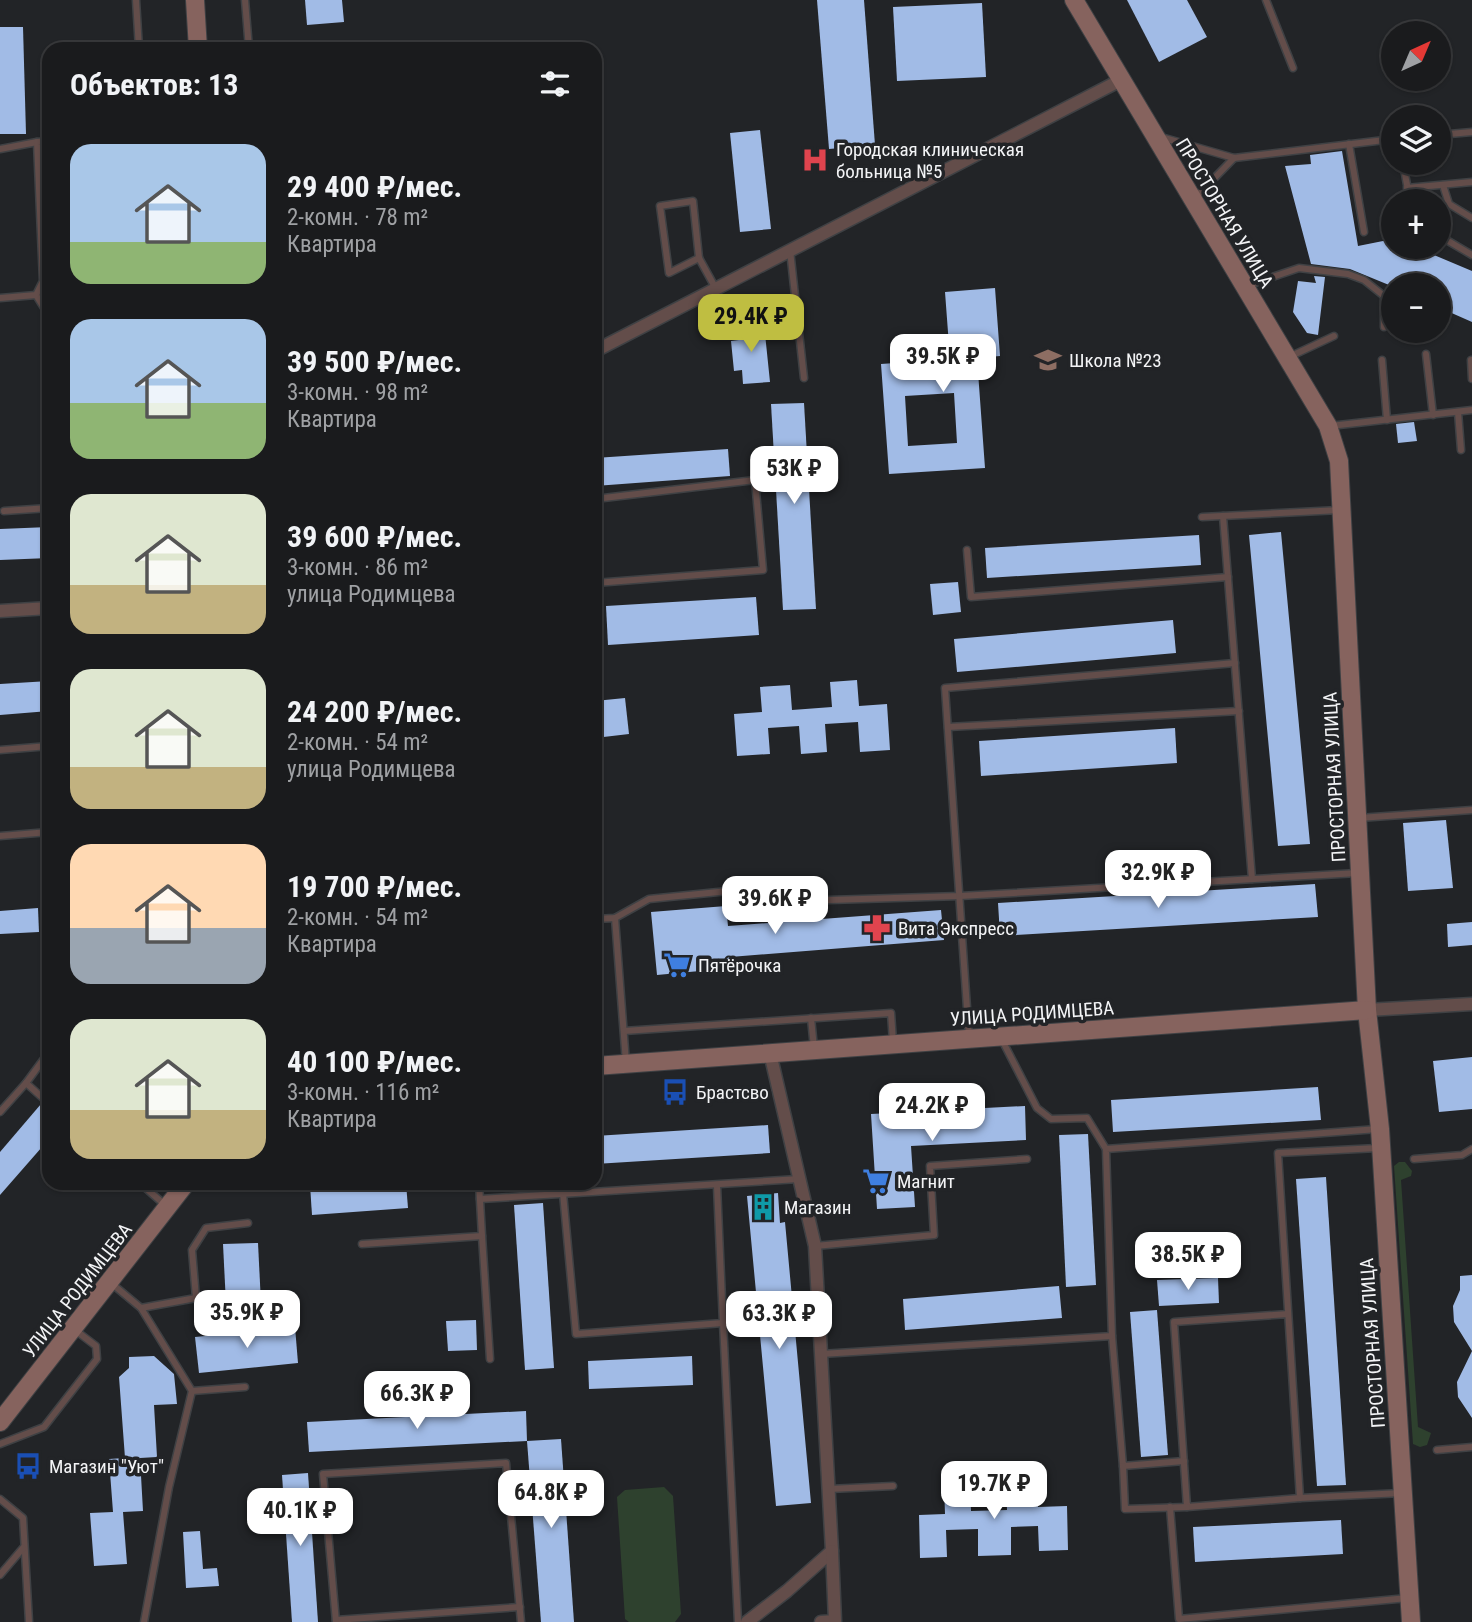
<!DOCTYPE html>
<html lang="ru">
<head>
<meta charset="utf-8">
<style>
	:root { --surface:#1a1b1d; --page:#27282a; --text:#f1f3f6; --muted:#9fa1a4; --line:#38393b; --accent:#bfbe41 }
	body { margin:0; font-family:"Roboto Condensed",sans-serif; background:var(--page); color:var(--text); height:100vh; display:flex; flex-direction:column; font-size:26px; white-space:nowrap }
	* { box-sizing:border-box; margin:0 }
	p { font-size:23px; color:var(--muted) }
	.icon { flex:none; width:38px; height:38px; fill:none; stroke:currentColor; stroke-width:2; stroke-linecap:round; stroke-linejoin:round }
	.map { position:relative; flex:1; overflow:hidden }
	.panel { position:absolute; left:42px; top:42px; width:560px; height:1148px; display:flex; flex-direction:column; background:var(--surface); border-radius:21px; box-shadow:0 2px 5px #0004,0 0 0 2px var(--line) }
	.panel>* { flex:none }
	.needle { width:46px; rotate:44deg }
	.buttons { position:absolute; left:1381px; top:21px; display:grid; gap:14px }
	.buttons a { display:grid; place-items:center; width:70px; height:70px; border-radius:50%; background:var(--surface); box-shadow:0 2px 5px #0004,0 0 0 2px var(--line); font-size:35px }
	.price { position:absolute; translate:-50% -60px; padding:0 16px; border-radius:14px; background:#fff; color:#222; font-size:23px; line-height:46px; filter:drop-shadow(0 2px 4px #0008) }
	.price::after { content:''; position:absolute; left:50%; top:42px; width:21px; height:16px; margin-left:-10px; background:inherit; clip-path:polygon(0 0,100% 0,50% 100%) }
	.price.current { background:var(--accent); color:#111 }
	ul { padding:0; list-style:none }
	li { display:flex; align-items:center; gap:21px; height:175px; padding:0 28px }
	li span { display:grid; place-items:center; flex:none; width:196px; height:140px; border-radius:21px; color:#555 }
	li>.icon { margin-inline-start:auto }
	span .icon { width:84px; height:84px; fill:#fffc; stroke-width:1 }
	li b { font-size:30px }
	h2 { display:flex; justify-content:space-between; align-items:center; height:84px; padding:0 28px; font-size:30px }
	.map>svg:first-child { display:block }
	.green { fill:#2e412e }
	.building { fill:#a1bbe6; fill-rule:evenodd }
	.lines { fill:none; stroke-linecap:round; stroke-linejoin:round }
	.lane-casing { stroke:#3f4144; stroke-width:9 }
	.street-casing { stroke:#3f4144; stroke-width:15 }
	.secondary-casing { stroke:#3f4144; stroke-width:20 }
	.lane { stroke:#634d4a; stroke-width:6 }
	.street { stroke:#634d4a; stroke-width:12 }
	.secondary { stroke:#86635e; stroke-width:18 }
	.labels { text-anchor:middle; stroke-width:7; stroke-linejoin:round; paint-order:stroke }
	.poi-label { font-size:19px; fill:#f3f4f6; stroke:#222427; text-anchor:start }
	.street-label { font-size:19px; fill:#f3f4f6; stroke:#222427 }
</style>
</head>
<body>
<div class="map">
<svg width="1472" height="1622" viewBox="0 0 1472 1622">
	<rect width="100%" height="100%" fill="#222427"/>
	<g class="green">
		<polygon points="1399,1162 1405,1162 1412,1171 1411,1176 1401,1180 1418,1427 1431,1433 1427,1445 1420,1447 1413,1444 1394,1166"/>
		<polygon points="664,1487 673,1496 681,1614 675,1622 629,1622 625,1619 617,1497 625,1490"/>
	</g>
	<g class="building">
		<polygon points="305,0 342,0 344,22 307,25"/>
		<polygon points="817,0 864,0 875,145 829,149"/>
		<polygon points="1127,0 1187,0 1207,37 1159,62"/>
		<polygon points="982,3 986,77 897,81 893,7"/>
		<polygon points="0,27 23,27 26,134 0,134"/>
		<polygon points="760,130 771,229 740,232 730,133"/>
		<polygon points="1342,151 1358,246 1393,239 1393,247 1415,247 1472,271 1472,322 1438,307 1438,285 1389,285 1350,269 1311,264 1285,166 1311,164 1310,155"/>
		<polygon points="1314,276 1325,277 1318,335 1307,333 1293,312 1298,281 1316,283"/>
		<path d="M995 288 1000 356 977 358 985 468 889 474 881 364 950 359 945 292ZM954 393 957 443 908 446 905 396Z"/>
		<polygon points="764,324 770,382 743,384 742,370 734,371 731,341 739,340 738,326"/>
		<polygon points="804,403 816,609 783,610 771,404"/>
		<polygon points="1414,422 1417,441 1398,443 1396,424"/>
		<polygon points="728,449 730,476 595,486 595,458"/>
		<polygon points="49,527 49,558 0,560 0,529"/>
		<polygon points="1281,532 1310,844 1278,846 1249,535"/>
		<polygon points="1199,535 1201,565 987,578 985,548"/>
		<polygon points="958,582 961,612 933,615 930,584"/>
		<polygon points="756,597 759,635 608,645 606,606"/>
		<polygon points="1173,620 1176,653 957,672 954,639"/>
		<polygon points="857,680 859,706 887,704 890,750 860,752 858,722 825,724 827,752 801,754 799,726 768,728 770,754 737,756 734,714 762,712 760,687 790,685 792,710 832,707 830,682"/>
		<polygon points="49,681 49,711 0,715 0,684"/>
		<polygon points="625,698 629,734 595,738 595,701"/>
		<polygon points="1175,728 1177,763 981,776 979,741"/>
		<polygon points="1446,820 1453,888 1408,891 1403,823"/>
		<polygon points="1315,884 1318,917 1000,936 998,903"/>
		<polygon points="726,906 728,926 941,910 944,940 730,957 732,968 657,975 651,912"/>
		<polygon points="38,908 39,932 0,934 0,911"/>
		<polygon points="1472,922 1472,945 1448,947 1447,924"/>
		<polygon points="1472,1057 1472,1109 1439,1112 1433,1061"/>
		<polygon points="1318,1087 1321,1120 1113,1132 1111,1100"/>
		<polygon points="41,1104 49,1104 49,1139 0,1195 0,1152"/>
		<polygon points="1025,1106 1026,1140 911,1146 915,1207 877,1209 871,1114"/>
		<polygon points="768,1125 770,1153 595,1164 595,1136"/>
		<polygon points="1088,1134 1096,1285 1066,1287 1059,1135"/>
		<polygon points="1326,1177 1346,1485 1317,1486 1296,1179"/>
		<polygon points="335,1183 406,1183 408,1208 312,1215 310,1185"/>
		<polygon points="778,1193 780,1223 785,1222 811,1503 776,1506 747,1196"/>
		<polygon points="543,1203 554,1368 525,1370 514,1205"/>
		<polygon points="258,1243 261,1303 226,1304 223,1244"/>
		<polygon points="1472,1275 1472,1418 1458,1397 1457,1382 1472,1351 1454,1322 1453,1306 1460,1290 1460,1276"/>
		<polygon points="1218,1278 1219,1303 1159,1306 1157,1280"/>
		<polygon points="1059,1286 1062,1318 905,1330 903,1299"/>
		<polygon points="1157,1310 1168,1455 1141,1457 1130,1312"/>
		<polygon points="476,1320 477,1350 448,1351 446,1321"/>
		<polygon points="295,1327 298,1363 199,1373 195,1337"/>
		<polygon points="154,1356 174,1374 177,1404 154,1405 157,1457 140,1458 143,1511 123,1512 127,1564 94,1566 90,1513 113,1512 109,1459 125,1458 119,1377 129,1368 129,1357"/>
		<polygon points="692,1356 693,1385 589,1389 588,1361"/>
		<polygon points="526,1411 527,1441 309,1452 307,1422"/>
		<polygon points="561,1439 574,1622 541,1622 527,1441"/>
		<polygon points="308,1473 318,1622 292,1622 282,1475"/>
		<polygon points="1038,1478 1038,1507 1067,1506 1068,1550 1039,1551 1038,1526 1011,1527 1011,1555 978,1556 978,1529 946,1530 947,1557 920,1558 919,1515 945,1514 944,1485 970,1484 971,1511 1007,1510 1006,1479"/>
		<polygon points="1341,1520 1343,1554 1195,1562 1193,1527"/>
		<polygon points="200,1531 203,1569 217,1568 219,1586 186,1588 183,1532"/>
	</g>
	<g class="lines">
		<defs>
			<g id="lane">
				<polyline points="136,0 139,49"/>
				<polyline points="245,0 249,49"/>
				<polyline points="1266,0 1293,68"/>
				<polyline points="1438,135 1472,132"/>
				<polyline points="1161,137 1234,158 1393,139"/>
				<polyline points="1349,144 1364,232"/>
				<polyline points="0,149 37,142"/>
				<polyline points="1403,163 1410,201"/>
				<polyline points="1443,185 1449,204 1472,218"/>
				<polyline points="1407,188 1472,182"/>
				<polyline points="1194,199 1234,158"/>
				<polygon points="693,201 699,258 669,273 660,206"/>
				<polyline points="1438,235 1472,255"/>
				<polyline points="790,250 804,378"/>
				<polyline points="699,258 716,289"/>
				<polyline points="1246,286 1299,268 1348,274 1364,280 1384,296 1384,327"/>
				<polyline points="36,295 49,316"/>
				<polyline points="0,298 36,295 43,281 37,142 49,141"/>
				<polyline points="1426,354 1433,415"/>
				<polyline points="1289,357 1334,336"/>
				<polyline points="1382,360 1387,420"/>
				<polyline points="1471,360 1472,379"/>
				<polyline points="1458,412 1461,450"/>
				<polyline points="1330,426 1472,410"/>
				<polyline points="595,499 755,480 763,570 595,583"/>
				<polyline points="4,511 49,508"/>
				<polyline points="1223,516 1252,879"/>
				<polyline points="1202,517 1340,510"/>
				<polyline points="595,525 597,499"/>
				<polyline points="967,550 971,597 1228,577"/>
				<polyline points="948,727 1239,711"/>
				<polyline points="0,750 49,746"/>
				<polyline points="1359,818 1472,810"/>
				<polyline points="0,836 49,832"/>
				<polyline points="615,918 626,1063"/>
				<polyline points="595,919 615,918 649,899 748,889 764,902 960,896 1358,873"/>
				<polyline points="811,1018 814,1048"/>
				<polyline points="624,1031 891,1013 893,1042"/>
				<polyline points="969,1037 945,688 1235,663"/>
				<polyline points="1001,1038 1037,1108 1051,1119 1087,1118 1106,1149"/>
				<polyline points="45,1100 26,1083 49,1052"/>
				<polyline points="0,1112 26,1083"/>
				<polyline points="1414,1159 1462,1155 1472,1149"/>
				<polyline points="140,1183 165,1205"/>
				<polyline points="563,1193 576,1334 723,1323 717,1186"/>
				<polyline points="480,1199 799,1179"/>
				<polyline points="482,1236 490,1359"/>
				<polyline points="362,1244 482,1236 479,1183"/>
				<polyline points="815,1246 934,1235 930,1166 1027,1159"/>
				<polyline points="111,1283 141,1308 192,1391 169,1487 144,1622"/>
				<polyline points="141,1308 196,1298 192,1250 206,1228 248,1223"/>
				<polyline points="1288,1314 1174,1322 1187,1507 1300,1498 1278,1153 1378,1148"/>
				<polyline points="723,1323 738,1622"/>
				<polyline points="1112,1336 1123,1466 1184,1461"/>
				<polyline points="821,1354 1112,1336 1106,1149 1378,1129"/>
				<polyline points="192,1391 245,1387"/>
				<polyline points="0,1444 44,1427 97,1359 96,1346 75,1330"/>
				<polyline points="1437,1450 1472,1447"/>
				<polyline points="1123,1466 1125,1509 1187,1507"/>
				<polyline points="829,1489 893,1486"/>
				<polyline points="1300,1498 1402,1493"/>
				<polyline points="0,1499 23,1518 29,1622"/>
				<polyline points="1170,1507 1179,1619 1408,1598"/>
				<polyline points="0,1575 23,1548"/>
				<polyline points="336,1620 520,1607"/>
				<polyline points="336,1622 323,1474 506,1463 521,1622"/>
			</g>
			<g id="street">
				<polyline points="595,351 1121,80"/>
				<polyline points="0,611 49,608"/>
				<polyline points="1367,1010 1472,1004"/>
				<polyline points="747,1622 787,1591 832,1551 815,1246 770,1053"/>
				<polyline points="821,1622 835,1621 832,1551"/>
			</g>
			<g id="secondary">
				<polyline points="195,0 198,49"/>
				<polyline points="1074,0 1328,426 1339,461 1367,1010 1380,1129 1411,1622"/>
				<polyline points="595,1066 1367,1010"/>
				<polyline points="0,1422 186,1183"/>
			</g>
		</defs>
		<use href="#lane" class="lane-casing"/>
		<use href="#street" class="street-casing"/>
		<use href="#secondary" class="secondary-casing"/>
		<use href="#lane" class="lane"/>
		<use href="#street" class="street"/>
		<use href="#secondary" class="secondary"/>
	</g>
	<defs>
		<symbol id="hospital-bare" viewBox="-9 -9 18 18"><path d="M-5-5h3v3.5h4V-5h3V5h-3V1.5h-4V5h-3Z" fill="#e0444e" stroke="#222427" stroke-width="2.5" paint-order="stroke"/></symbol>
		<symbol id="school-bare" viewBox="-9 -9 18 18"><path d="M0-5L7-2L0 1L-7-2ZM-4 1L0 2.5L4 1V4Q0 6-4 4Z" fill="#8d6e63" stroke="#222427" stroke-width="2.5" paint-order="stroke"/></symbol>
		<symbol id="pharmacy-bare" viewBox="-9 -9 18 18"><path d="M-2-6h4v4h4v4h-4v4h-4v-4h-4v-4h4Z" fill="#e0444e" stroke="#222427" stroke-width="2.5" paint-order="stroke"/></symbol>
		<symbol id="supermarket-bare" viewBox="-9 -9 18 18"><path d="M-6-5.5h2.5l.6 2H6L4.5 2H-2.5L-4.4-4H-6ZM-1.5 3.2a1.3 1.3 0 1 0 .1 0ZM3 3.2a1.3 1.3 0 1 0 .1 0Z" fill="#3f7fe0" stroke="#222427" stroke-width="2.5" paint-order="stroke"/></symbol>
		<symbol id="bus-bare" viewBox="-9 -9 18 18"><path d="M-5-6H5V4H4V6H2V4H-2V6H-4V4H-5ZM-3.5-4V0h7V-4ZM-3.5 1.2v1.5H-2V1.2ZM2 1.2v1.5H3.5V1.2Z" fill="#1a4fb4" stroke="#222427" stroke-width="2.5" paint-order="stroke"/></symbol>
		<symbol id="building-bare" viewBox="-9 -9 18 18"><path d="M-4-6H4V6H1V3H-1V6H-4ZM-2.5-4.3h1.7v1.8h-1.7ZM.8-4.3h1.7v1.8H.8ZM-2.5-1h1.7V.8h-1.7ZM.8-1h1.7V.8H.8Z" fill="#0f9aa8" stroke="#222427" stroke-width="2.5" paint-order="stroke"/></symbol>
	</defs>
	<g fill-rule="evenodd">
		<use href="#hospital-bare" x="796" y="141" width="38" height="38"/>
		<use href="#school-bare" x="1029" y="341" width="38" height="38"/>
		<use href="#pharmacy-bare" x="858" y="909" width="38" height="38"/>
		<use href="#supermarket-bare" x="658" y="946" width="38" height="38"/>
		<use href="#bus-bare" x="656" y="1073" width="38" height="38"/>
		<use href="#supermarket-bare" x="857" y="1162" width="38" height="38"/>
		<use href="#building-bare" x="744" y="1188" width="38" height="38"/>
		<use href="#bus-bare" x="9" y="1447" width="38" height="38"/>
	</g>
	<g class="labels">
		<g class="poi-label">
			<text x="836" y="156">Городская клиническая<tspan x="836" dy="22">больница №5</tspan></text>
			<text x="1069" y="367">Школа №23</text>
			<text x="898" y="935">Вита Экспресс</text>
			<text x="698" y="972">Пятёрочка</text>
			<text x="696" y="1099">Брастсво</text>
			<text x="897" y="1188">Магнит</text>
			<text x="784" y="1214">Магазин</text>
			<text x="49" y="1473">Магазин "Уют"</text>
		</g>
		<g class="street-label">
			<text transform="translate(1225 213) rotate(59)" y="7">ПРОСТОРНАЯ УЛИЦА</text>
			<text transform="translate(1334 777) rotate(-93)" y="7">ПРОСТОРНАЯ УЛИЦА</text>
			<text transform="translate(1032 1013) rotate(-4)" y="7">УЛИЦА РОДИМЦЕВА</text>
			<text transform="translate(77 1290) rotate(-52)" y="7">УЛИЦА РОДИМЦЕВА</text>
			<text transform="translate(1372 1343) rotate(-94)" y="7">ПРОСТОРНАЯ УЛИЦА</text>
		</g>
	</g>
</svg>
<div class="buttons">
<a><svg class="needle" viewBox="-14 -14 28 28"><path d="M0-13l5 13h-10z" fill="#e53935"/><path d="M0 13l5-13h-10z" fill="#9fa1a4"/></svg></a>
<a><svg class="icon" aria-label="layers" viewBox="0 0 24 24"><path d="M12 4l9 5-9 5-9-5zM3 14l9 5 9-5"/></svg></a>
<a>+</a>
<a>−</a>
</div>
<b class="price current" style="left:751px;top:354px">29.4K ₽</b>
<b class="price" style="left:943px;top:394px">39.5K ₽</b>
<b class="price" style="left:794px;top:506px">53K ₽</b>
<b class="price" style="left:1158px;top:910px">32.9K ₽</b>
<b class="price" style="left:775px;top:936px">39.6K ₽</b>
<b class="price" style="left:932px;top:1143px">24.2K ₽</b>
<b class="price" style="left:1188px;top:1292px">38.5K ₽</b>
<b class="price" style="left:247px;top:1350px">35.9K ₽</b>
<b class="price" style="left:779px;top:1351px">63.3K ₽</b>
<b class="price" style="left:417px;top:1431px">66.3K ₽</b>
<b class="price" style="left:994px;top:1521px">19.7K ₽</b>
<b class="price" style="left:551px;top:1530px">64.8K ₽</b>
<b class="price" style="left:300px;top:1548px">40.1K ₽</b>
<section class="panel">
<h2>Объектов: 13<svg class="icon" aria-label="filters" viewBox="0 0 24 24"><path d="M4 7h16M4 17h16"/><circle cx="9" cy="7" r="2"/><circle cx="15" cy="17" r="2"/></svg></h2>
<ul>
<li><span style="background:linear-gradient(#a9c7e8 70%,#8fb573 0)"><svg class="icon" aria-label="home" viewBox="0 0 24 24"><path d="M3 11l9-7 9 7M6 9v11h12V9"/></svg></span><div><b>29 400 ₽/мес.</b><p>2-комн. · 78 m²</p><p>Квартира</p></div></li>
<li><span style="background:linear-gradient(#a9c7e8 60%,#8fb573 0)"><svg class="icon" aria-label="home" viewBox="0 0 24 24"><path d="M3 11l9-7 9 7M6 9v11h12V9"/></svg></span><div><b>39 500 ₽/мес.</b><p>3-комн. · 98 m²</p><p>Квартира</p></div></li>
<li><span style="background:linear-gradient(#dfe7d0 65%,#c2b280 0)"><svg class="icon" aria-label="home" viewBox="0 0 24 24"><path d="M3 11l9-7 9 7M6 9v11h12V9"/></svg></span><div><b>39 600 ₽/мес.</b><p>3-комн. · 86 m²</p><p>улица Родимцева</p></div></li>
<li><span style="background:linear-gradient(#dfe7d0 70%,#c2b280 0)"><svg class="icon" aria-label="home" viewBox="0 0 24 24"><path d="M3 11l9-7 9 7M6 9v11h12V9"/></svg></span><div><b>24 200 ₽/мес.</b><p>2-комн. · 54 m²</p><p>улица Родимцева</p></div></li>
<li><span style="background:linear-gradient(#ffd9b3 60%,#9aa5b1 0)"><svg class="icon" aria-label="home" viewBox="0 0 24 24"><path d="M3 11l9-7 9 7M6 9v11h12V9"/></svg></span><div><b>19 700 ₽/мес.</b><p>2-комн. · 54 m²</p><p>Квартира</p></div></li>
<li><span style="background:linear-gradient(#dfe7d0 65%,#c2b280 0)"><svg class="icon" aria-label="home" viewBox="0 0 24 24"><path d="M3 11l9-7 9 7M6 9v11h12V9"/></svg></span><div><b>40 100 ₽/мес.</b><p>3-комн. · 116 m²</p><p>Квартира</p></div></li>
</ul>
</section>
</div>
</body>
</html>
